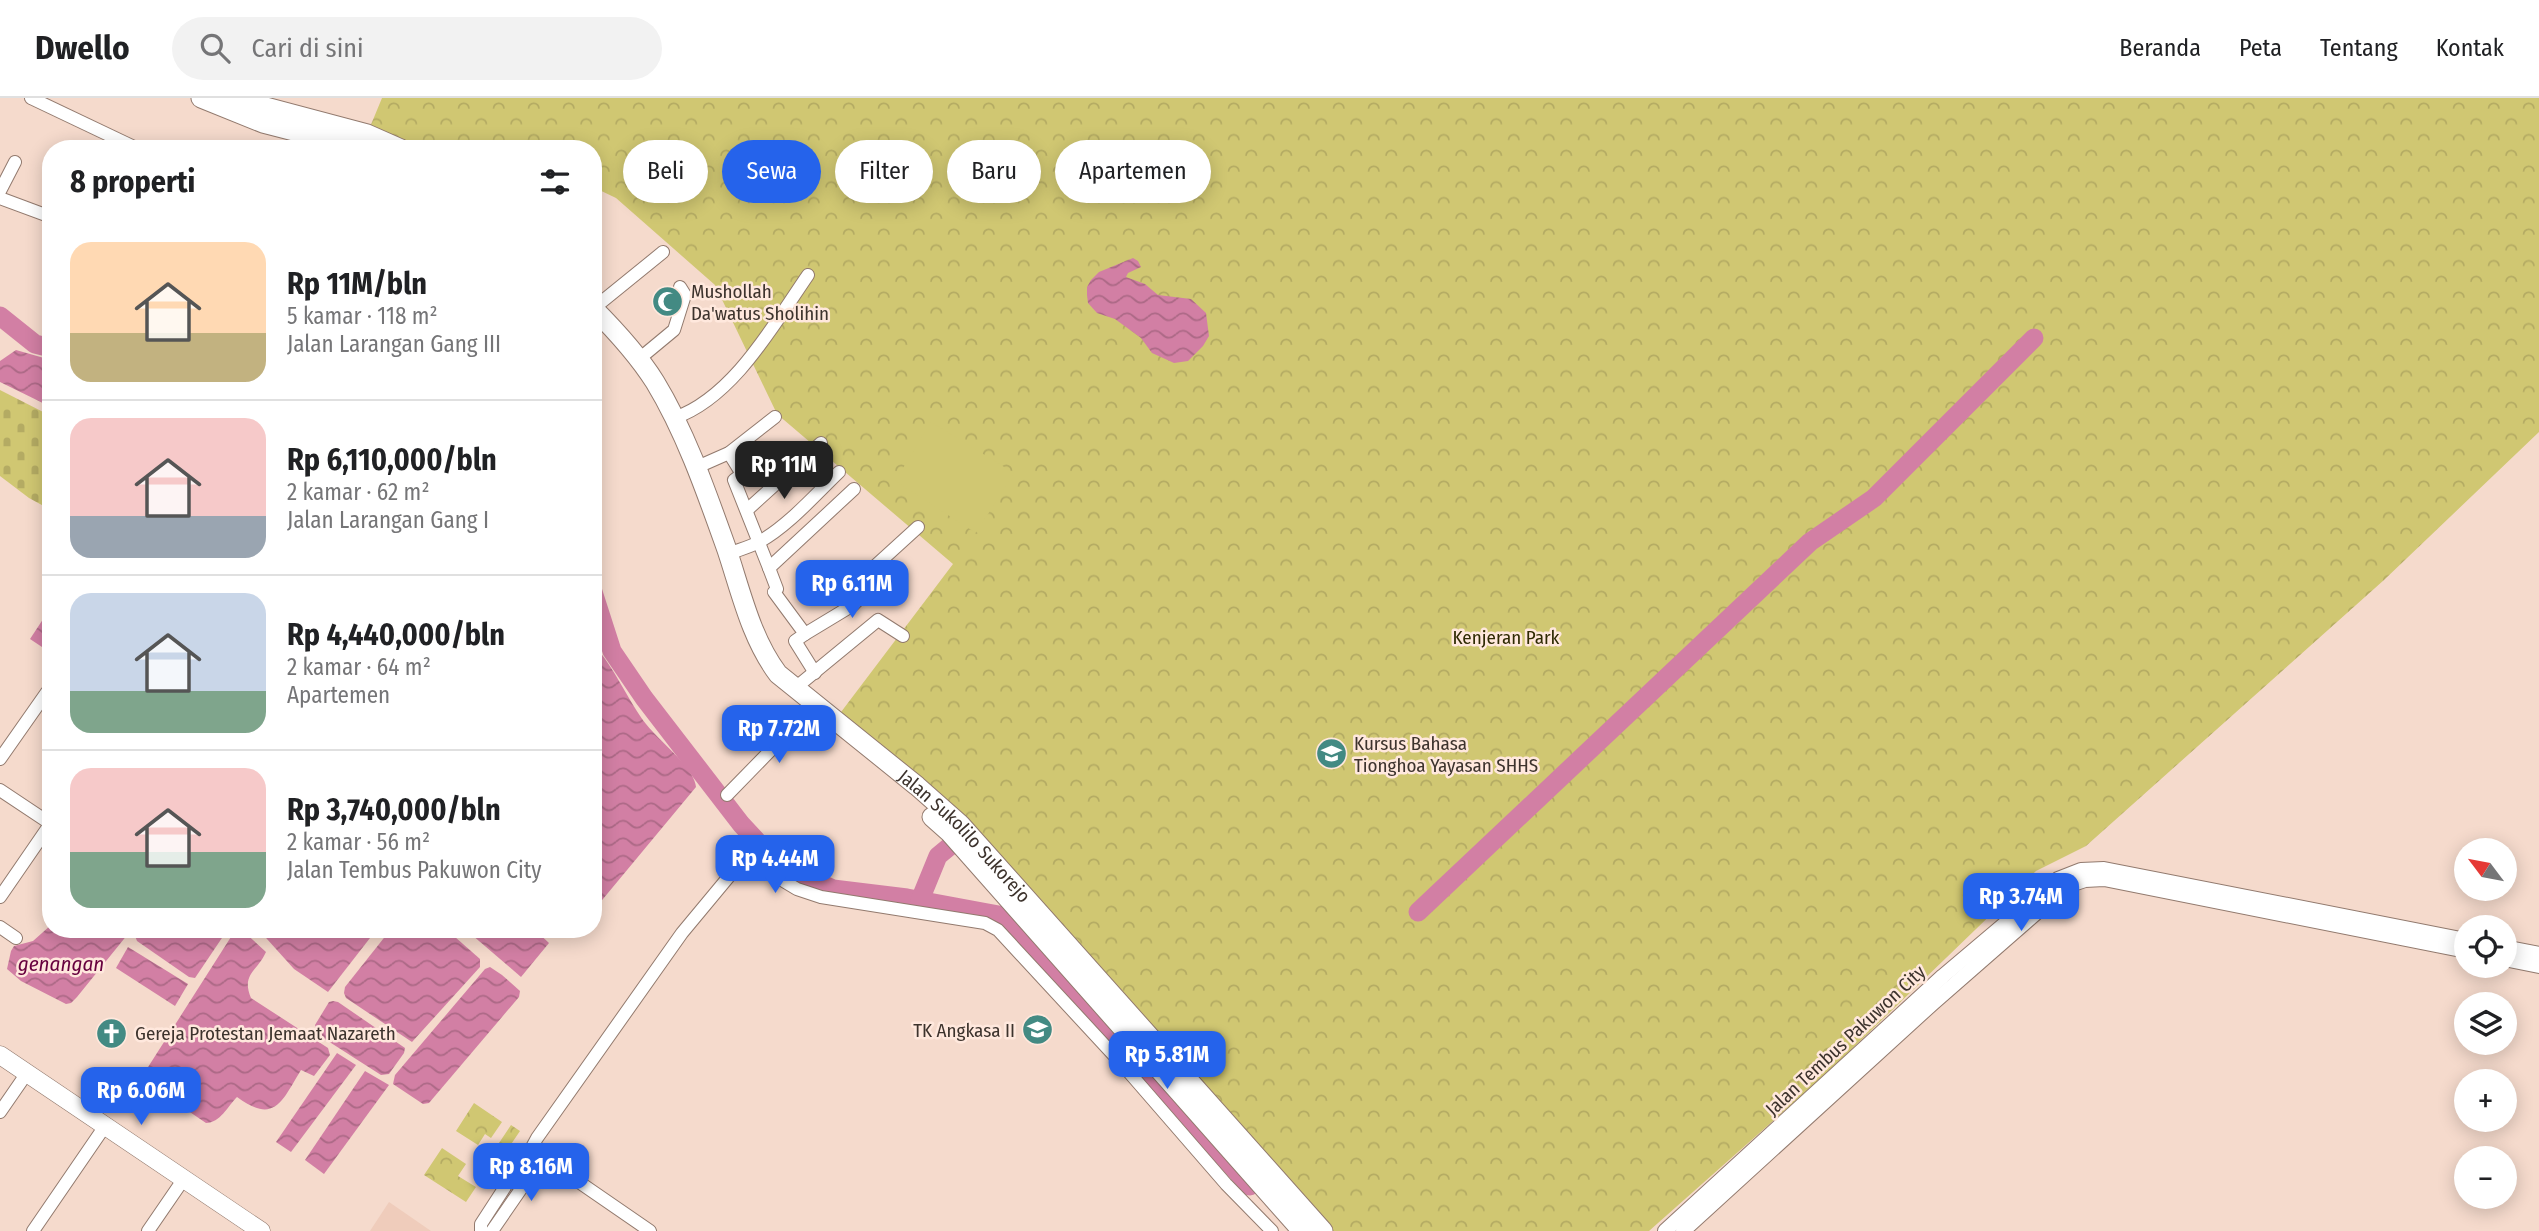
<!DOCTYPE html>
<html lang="id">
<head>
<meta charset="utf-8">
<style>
	:root { --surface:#fff; --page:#f2f2f2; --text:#202124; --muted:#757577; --line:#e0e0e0; --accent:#2563eb }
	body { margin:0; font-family:"Fira Sans Condensed",sans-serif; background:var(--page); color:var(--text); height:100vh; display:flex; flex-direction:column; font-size:26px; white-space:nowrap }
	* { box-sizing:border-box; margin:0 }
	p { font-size:23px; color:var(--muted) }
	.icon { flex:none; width:38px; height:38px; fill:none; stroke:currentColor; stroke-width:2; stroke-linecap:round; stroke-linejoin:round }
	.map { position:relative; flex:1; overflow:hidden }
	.side { position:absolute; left:42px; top:42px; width:560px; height:798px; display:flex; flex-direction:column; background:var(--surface); border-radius:28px; box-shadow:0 4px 18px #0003 }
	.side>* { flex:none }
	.guide { position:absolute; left:623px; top:42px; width:665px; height:63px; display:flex; gap:14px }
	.needle { width:46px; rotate:302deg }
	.controls { position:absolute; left:2454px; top:740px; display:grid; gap:14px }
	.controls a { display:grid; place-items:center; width:63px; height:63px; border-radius:50%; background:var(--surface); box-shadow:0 4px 18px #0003; font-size:35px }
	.price { position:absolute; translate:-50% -60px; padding:0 16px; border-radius:14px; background:var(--accent); color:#fff; font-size:23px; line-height:46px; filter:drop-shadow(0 2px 4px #0008) }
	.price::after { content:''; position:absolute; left:50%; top:42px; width:21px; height:16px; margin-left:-10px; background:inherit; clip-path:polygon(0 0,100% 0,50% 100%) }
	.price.selected { background:#222; color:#fff }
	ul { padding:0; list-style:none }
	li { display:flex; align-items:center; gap:21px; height:175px; padding:0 28px }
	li+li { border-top:2px solid var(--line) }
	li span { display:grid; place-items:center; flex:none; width:196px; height:140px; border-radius:21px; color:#555 }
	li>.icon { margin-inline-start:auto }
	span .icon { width:84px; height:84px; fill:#fffc; stroke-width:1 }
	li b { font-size:30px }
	h2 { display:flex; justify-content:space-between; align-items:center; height:84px; padding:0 28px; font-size:30px }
	.chip { padding:0 24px; border-radius:32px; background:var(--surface); box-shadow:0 4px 18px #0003; font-size:24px; line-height:63px }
	.chip.selected { background:var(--accent); color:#fff }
	header { display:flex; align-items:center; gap:42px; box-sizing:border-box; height:98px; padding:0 35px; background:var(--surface); border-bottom:2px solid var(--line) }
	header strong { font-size:33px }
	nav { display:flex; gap:38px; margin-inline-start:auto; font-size:24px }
	.search { width:490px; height:63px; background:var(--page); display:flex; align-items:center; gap:18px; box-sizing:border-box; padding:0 24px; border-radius:38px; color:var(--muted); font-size:26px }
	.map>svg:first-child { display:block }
	.built { fill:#efccbb }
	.cemetery { fill:url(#cemetery-stones) }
	.park { fill:url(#park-crowns) }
	.pitch { fill:#d0c772 }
	.water { fill:url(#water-waves) }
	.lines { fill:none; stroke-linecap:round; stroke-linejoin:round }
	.river { stroke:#d27fa4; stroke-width:19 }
	.minor-casing { stroke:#927a6e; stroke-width:14 }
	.tertiary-casing { stroke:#927a6e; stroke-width:16 }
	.secondary-casing { stroke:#927a6e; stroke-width:19 }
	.primary-casing { stroke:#927a6e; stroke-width:21 }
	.minor { stroke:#fff; stroke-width:12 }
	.tertiary { stroke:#fff; stroke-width:14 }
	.secondary { stroke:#fff; stroke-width:18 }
	.primary { stroke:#fff; stroke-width:19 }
	.labels { text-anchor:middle; stroke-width:5; stroke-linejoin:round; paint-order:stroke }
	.poi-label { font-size:19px; fill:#3d332d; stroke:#ffe8dd; text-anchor:start }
	.park-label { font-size:19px; fill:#2f2a03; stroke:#ffe8dd }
	.street-label { font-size:19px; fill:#3d332d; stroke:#ffe8dd }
	.water-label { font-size:21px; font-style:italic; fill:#67003e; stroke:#ffe8dd }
</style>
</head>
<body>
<header>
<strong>Dwello</strong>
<div class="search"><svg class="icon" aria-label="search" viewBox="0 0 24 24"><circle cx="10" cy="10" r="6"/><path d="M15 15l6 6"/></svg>Cari di sini</div>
<nav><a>Beranda</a><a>Peta</a><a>Tentang</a><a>Kontak</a></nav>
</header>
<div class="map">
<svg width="2539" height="1133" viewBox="0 0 2539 1133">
	<defs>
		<pattern id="cemetery-stones" width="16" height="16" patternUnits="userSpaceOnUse" patternTransform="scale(1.75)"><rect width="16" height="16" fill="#d0c772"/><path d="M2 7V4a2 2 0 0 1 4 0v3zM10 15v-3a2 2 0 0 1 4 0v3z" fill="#b4ab63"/></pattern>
		<pattern id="park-crowns" width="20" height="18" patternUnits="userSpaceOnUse" patternTransform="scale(1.75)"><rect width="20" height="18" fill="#d0c772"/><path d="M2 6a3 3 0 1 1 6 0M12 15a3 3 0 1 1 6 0" fill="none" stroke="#b4ab63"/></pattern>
		<pattern id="water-waves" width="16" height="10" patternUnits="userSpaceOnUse" patternTransform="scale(1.75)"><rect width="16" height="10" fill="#d27fa4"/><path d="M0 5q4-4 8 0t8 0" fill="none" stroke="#ac6986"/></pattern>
	</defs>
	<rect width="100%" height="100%" fill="#f5dacc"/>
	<polygon class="built" points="389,1104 431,1133 370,1133"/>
	<polygon class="cemetery" points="0,292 51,318 51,412 29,400 0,378"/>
	<g class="park">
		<polygon points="382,0 2539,0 2539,334 2384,482 2086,748 2036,773 1828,974 1649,1133 1313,1133 913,685 835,622 953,466 777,316 715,187 616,100 593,89 593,51 401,51 370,29"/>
		<polygon points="474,1005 502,1024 491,1040 485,1036 478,1047 456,1033"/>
		<polygon points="511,1027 520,1033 497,1067 492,1063 501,1050 497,1048"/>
		<polygon points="442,1050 466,1066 458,1078 476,1089 466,1104 424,1077"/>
	</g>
	<polygon class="pitch" points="931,324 1014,375 976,435 895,383"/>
	<g class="water">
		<polygon points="1133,160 1138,163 1141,169 1128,175 1126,179 1145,186 1158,197 1191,201 1206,215 1209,238 1203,248 1188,263 1174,265 1152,255 1141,240 1115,221 1097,215 1088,205 1087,197 1087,189 1091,182 1099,174"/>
		<polygon points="16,252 51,262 51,309 0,284 0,263"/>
		<polygon points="51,509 51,555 30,541"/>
		<path d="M595 549C612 565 630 606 646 626 659 643 694 669 696 689L593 813V550Z"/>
		<polygon points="51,827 51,831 132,831 77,899 71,905 66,906 21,883 7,871 11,853 14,848 33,843"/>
		<polygon points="140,831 228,831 195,880 189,879 137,843 135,838"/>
		<path d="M236 831 242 832 266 854C257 874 241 876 251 900L328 950 330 957 314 978 301 972C282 1003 275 1027 237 999 228 1008 220 1025 206 1025L144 983 143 977Z"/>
		<polygon points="258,831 377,831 328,894 294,871"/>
		<polygon points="391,831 446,831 480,861 480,869 412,944 346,900 344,895 345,889"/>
		<polygon points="465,831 534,831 549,845 521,879"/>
		<polygon points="128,849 188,886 175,908 116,870"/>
		<polygon points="490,869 502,877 520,893 519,899 429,1005 423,1006 393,986 395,977 485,871"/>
		<polygon points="333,903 338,904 405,950 404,955 389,976 381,977 317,936 315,927 329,904"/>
		<polygon points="337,955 356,967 291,1054 276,1044"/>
		<polygon points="365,973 389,987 324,1076 305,1062"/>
	</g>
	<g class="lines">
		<g class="river">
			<polyline points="0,218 35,246 51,250"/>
			<polyline points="593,494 612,553 644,600 741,726 779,767 833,791 907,800 1004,818 1250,1088"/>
			<polyline points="920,802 938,758 967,734"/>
			<polyline points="1418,814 1810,444 1874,400 2034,240"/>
		</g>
		<defs>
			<g id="minor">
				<polyline points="31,0 134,49"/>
				<polyline points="0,93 15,64"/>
				<polyline points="0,100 51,119"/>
				<polyline points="594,210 663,154"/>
				<polyline points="639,261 674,232 685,197 680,189"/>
				<path d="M674 320C733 300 774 226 808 177"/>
				<polyline points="729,355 742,376 734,382 769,470"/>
				<polyline points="695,370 729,355 775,319"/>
				<polyline points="747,412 821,345"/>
				<path d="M728 456C738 452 750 449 759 444 788 428 815 397 839 374"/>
				<polyline points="805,536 853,507 858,502 858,488 862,480 918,429"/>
				<polyline points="815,575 795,543 805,536 774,494 777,491 769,470 854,391"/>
				<polyline points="794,591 878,522 903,538"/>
				<polyline points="0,661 47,594"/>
				<polyline points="0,692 51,726"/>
				<polyline points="727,697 808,614"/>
				<polyline points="0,799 51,725"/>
				<polyline points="0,829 16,840"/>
				<polyline points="0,1014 27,975"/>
				<polyline points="514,1076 531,1051"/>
				<polyline points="33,1133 105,1028"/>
				<polyline points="148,1133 183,1082"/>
				<polyline points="481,1133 481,1126 505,1089"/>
				<polyline points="492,1133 543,1059"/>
				<polyline points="650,1133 531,1051 537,1040 682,835 731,776 740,768 752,764 797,791 821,799 985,825 998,832 1121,965 1226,1086 1272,1133"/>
			</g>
			<g id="tertiary">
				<polyline points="2504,849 2539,856"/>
				<polyline points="2504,861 2539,868"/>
				<polyline points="1665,1133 1943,878 2058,781 2081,772 2104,771 2466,842"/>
				<polyline points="1683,1133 1933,905 2067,788 2085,782 2104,781 2466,853"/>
			</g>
			<polyline id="secondary" points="0,957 261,1133"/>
			<g id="primary">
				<polyline points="201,0 263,25 364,51"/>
				<polyline points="232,0 367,36 401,51"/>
				<path id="s1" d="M593 210C616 233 638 257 655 284 686 335 707 396 727 452 741 494 751 540 778 576L917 688 960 726 1323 1133"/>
				<polyline points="932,719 950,735 1302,1133"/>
			</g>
		</defs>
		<use href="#minor" class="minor-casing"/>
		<use href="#tertiary" class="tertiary-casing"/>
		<use href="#secondary" class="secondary-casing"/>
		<use href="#primary" class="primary-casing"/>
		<use href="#minor" class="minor"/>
		<use href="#tertiary" class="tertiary"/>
		<use href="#secondary" class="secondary"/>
		<use href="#primary" class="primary"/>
	</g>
	<defs>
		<symbol id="mosque-disc" viewBox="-11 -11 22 22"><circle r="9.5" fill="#438a83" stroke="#ffe8dd"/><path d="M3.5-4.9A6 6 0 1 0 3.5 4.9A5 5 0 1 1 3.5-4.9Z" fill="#fff"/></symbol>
		<symbol id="university-disc" viewBox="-11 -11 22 22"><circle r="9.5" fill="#438a83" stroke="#ffe8dd"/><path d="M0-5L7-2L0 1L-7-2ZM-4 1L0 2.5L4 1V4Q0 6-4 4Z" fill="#fff"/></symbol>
		<symbol id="school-disc" viewBox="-11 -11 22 22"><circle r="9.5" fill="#438a83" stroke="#ffe8dd"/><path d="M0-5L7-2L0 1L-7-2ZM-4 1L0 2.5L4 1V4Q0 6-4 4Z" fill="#fff"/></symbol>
		<symbol id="church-disc" viewBox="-11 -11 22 22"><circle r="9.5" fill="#438a83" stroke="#ffe8dd"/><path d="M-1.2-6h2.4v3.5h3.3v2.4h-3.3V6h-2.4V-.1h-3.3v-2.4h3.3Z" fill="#fff"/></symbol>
	</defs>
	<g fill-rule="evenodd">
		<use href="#mosque-disc" x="650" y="186" width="35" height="35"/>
		<use href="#university-disc" x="1314" y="638" width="35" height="35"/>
		<use href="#school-disc" x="1020" y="914" width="35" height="35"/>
		<use href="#church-disc" x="94" y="918" width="35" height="35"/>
	</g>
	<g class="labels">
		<g class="poi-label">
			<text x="691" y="200">Mushollah<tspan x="691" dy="22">Da'watus Sholihin</tspan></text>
			<text x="1354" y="652">Kursus Bahasa<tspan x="1354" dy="22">Tionghoa Yayasan SHHS</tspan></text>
			<text x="1015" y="939" text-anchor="end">TK Angkasa II</text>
			<text x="135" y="942">Gereja Protestan Jemaat Nazareth</text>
		</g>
		<g class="park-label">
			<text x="1506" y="546">Kenjeran Park</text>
		</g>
		<g class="street-label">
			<text dy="7" stroke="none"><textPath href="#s1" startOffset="662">Jalan Sukolilo Sukorejo</textPath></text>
			<text transform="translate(1845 942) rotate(-43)" y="7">Jalan Tembus Pakuwon City</text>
		</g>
		<g class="water-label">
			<text x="61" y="873">genangan</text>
		</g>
	</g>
</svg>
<div class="controls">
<a><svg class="needle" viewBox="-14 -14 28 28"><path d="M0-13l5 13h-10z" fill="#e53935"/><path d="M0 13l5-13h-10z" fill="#757577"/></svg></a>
<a><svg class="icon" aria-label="locate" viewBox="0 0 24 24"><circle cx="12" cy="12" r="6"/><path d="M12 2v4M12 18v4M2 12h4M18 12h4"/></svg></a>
<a><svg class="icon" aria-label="layers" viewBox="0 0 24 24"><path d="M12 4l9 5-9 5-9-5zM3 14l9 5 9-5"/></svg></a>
<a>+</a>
<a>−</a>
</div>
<b class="price selected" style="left:784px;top:403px">Rp 11M</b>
<b class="price" style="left:852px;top:522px">Rp 6.11M</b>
<b class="price" style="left:779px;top:667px">Rp 7.72M</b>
<b class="price" style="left:775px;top:797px">Rp 4.44M</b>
<b class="price" style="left:2021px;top:835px">Rp 3.74M</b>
<b class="price" style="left:1167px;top:993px">Rp 5.81M</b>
<b class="price" style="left:141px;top:1029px">Rp 6.06M</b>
<b class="price" style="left:531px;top:1105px">Rp 8.16M</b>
<div class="guide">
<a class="chip">Beli</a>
<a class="chip selected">Sewa</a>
<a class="chip">Filter</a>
<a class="chip">Baru</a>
<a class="chip">Apartemen</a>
</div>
<section class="side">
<h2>8 properti<svg class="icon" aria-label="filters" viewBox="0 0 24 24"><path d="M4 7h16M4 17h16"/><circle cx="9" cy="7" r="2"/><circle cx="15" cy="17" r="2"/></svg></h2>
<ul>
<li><span style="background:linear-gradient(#ffd9b3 65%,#c2b280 0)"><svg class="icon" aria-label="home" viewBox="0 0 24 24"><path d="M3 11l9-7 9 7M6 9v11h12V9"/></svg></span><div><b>Rp 11M/bln</b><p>5 kamar · 118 m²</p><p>Jalan Larangan Gang III</p></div></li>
<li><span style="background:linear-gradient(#f6c9c9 70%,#9aa5b1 0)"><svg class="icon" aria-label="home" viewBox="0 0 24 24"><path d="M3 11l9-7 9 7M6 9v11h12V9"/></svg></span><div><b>Rp 6,110,000/bln</b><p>2 kamar · 62 m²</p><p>Jalan Larangan Gang I</p></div></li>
<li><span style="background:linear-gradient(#c9d6e8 70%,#7fa58c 0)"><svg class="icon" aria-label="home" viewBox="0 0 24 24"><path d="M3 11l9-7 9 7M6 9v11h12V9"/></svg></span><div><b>Rp 4,440,000/bln</b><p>2 kamar · 64 m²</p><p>Apartemen</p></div></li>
<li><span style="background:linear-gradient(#f6c9c9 60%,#7fa58c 0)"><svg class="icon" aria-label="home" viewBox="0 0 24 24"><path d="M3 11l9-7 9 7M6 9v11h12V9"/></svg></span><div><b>Rp 3,740,000/bln</b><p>2 kamar · 56 m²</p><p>Jalan Tembus Pakuwon City</p></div></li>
</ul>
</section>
</div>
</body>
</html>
